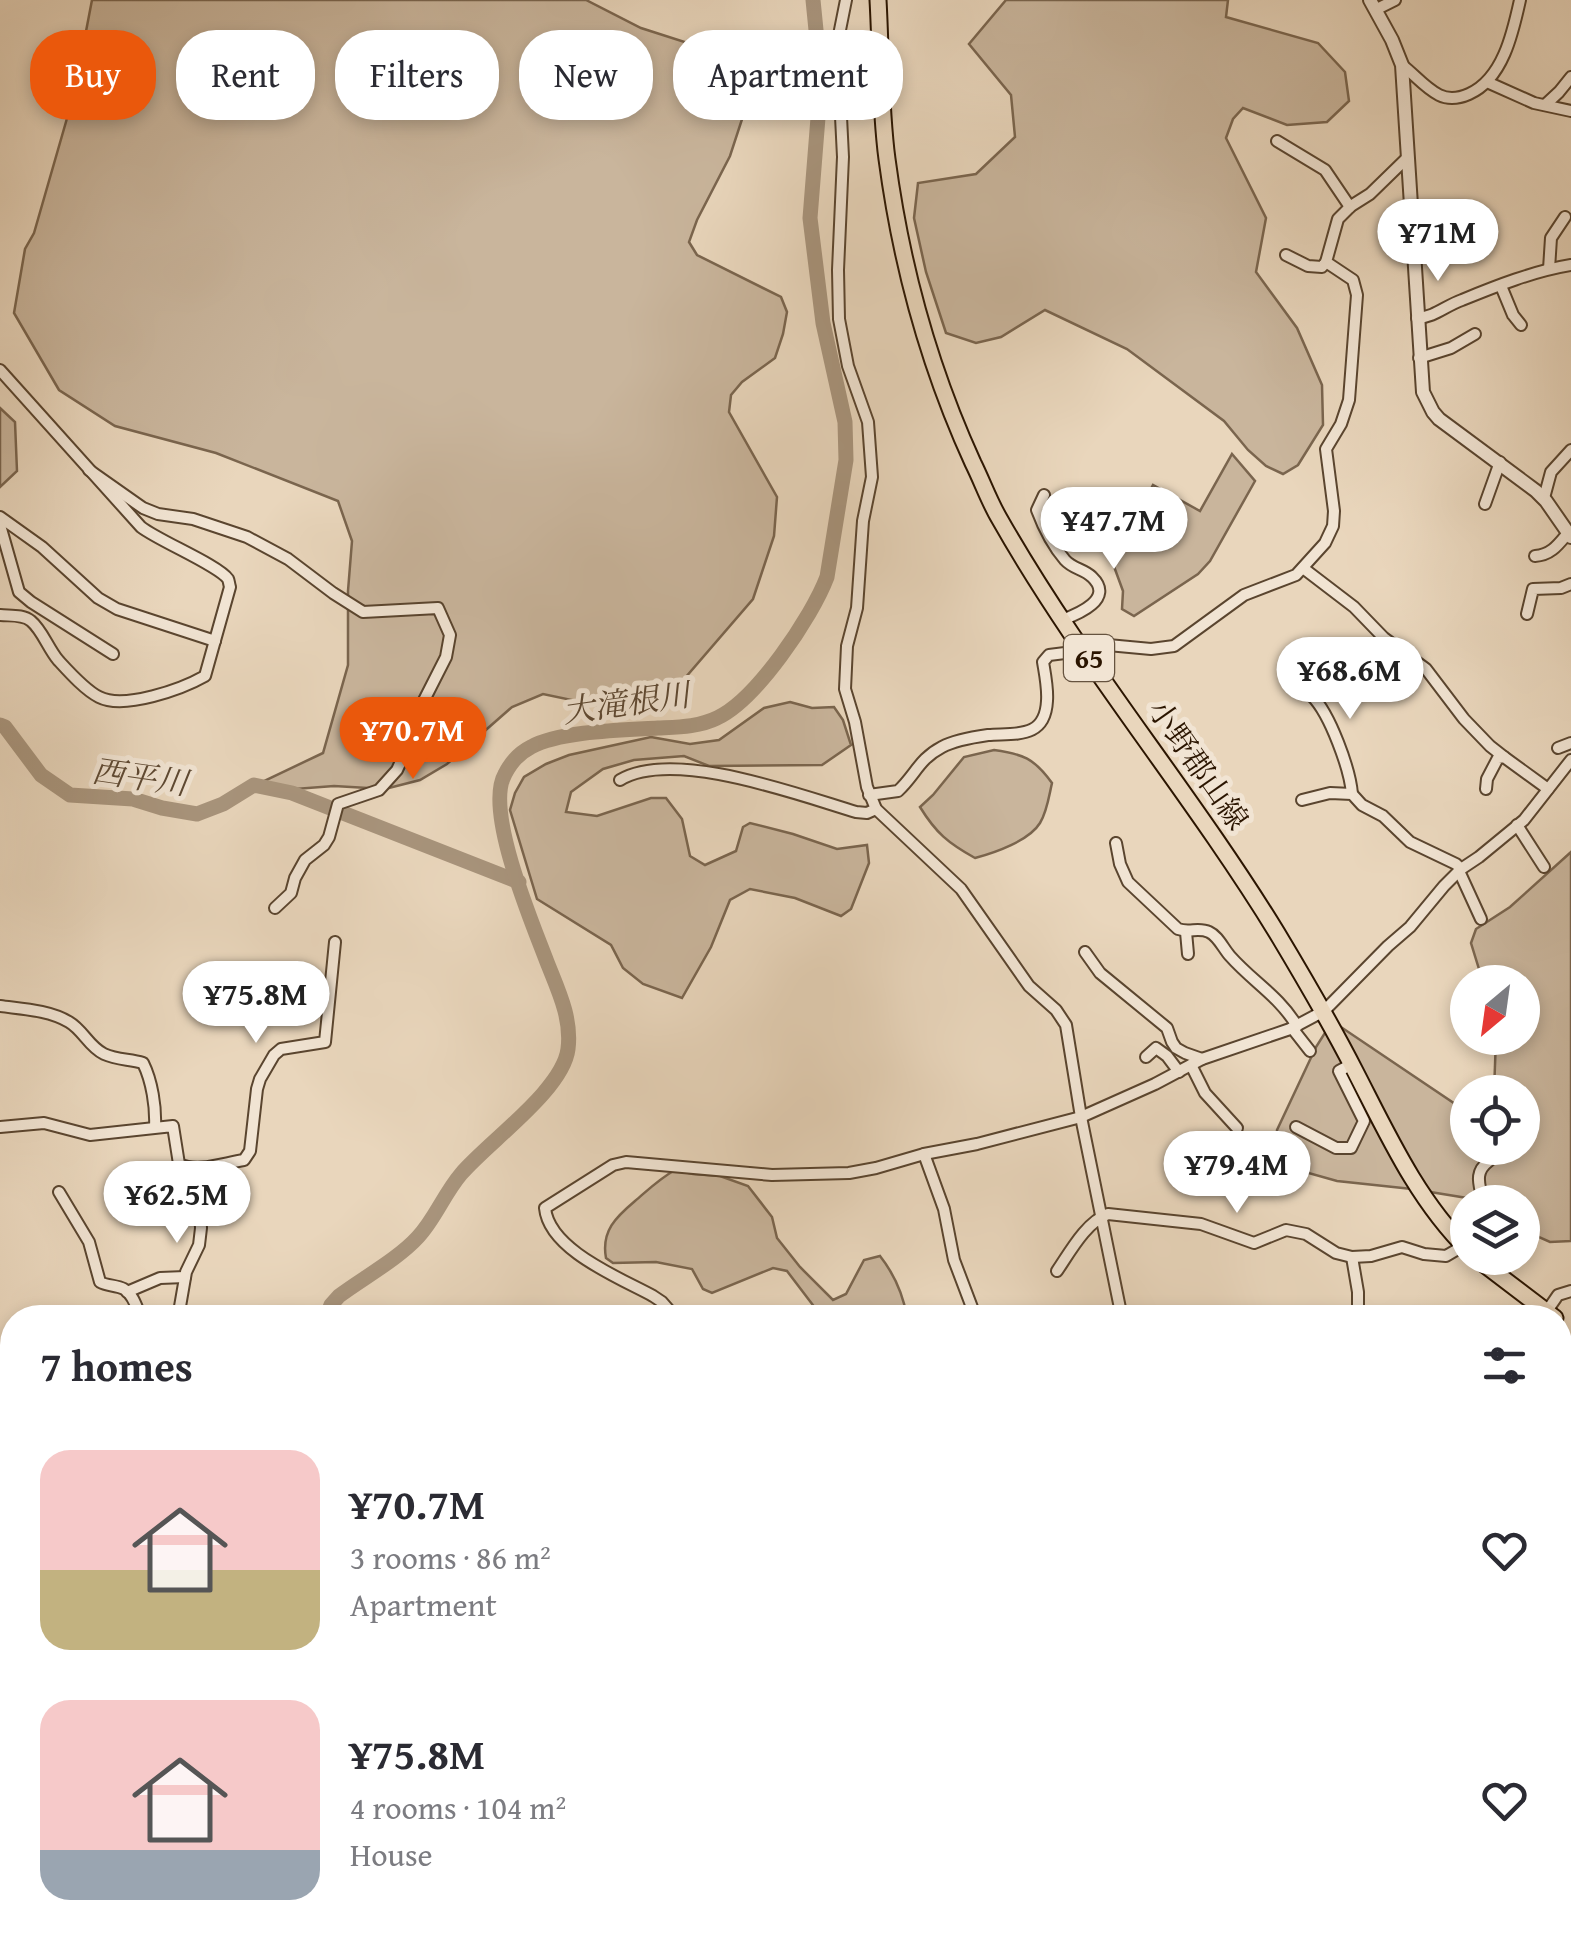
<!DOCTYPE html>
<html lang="en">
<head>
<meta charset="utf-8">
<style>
	:root { --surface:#fff; --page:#f2f2f3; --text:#2b2b33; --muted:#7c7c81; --accent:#ea580c }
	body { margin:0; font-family:"Gentium Book Plus","Noto Serif JP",serif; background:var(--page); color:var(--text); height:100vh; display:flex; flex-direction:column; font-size:38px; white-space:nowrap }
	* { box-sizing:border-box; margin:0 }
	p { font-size:32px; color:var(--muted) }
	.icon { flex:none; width:55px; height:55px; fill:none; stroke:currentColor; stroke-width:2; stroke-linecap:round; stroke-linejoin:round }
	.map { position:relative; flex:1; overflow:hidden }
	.panel { position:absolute; left:0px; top:1305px; width:1572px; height:642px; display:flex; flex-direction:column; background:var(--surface); border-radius:40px 40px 0 0; box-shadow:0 5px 15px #0003 }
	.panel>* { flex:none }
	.hud { position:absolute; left:30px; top:30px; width:1000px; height:90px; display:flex; gap:20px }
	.needle { width:65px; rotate:209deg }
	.controls { position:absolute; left:1450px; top:965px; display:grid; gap:20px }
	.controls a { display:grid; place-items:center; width:90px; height:90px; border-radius:50%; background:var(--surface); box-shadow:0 5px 15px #0003; font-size:50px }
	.price { position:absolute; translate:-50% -85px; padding:0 22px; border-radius:35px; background:#fff; color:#222; font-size:32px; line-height:65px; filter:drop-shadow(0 2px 5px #0008) }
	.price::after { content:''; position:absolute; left:50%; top:60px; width:30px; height:22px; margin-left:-15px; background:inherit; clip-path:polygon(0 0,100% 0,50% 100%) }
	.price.active { background:var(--accent); color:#fff }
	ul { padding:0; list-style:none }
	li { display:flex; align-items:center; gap:30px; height:250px; padding:0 40px }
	li span { display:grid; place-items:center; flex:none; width:280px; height:200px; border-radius:30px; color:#555 }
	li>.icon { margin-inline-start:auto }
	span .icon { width:120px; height:120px; fill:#fffc; stroke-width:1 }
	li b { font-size:42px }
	h2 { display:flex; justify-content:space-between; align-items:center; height:120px; padding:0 40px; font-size:42px }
	.tag { padding:0 35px; border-radius:40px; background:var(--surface); box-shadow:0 5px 15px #0003; font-size:35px; line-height:90px }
	.tag.active { background:var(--accent); color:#fff }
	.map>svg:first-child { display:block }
	.green { fill:#c9b59c; stroke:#7a654e; stroke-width:2.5 }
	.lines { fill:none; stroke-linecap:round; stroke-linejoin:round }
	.river { stroke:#a8947c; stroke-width:15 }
	.minor-tunnel { stroke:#c3af96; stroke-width:10; stroke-dasharray:10 5; stroke-linecap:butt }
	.minor-casing { stroke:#5a452f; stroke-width:14 }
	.tertiary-casing { stroke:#5a452f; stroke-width:16 }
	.secondary-casing { stroke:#2b1500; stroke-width:18 }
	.primary-casing { stroke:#2b1500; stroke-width:19 }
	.minor { stroke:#f1e4d3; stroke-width:10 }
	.tertiary { stroke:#f1e4d3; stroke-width:12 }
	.secondary { stroke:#f1e4d3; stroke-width:14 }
	.primary { stroke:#e9d6bc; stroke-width:15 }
	.labels { text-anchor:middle; stroke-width:10; stroke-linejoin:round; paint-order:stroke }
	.shield { fill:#f1e4d3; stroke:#66533f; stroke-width:2.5 }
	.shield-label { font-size:28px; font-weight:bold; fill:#2b1500 }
	.street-label { font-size:30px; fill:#2b1500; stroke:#f1e4d3 }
	.water-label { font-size:32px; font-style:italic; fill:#5d4832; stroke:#f1e4d3 }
</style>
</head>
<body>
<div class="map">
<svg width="1571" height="1947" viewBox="0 0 1571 1947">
	<rect width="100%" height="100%" fill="#e9d6bc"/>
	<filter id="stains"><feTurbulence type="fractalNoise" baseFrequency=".002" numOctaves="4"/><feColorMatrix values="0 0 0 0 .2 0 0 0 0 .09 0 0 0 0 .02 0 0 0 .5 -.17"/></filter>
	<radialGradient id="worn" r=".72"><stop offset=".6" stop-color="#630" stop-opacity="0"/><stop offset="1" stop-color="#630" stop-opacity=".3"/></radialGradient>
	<g class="green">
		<polygon points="92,0 586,0 641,28 716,52 736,68 747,104 730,156 697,220 689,242 697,255 781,297 787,312 783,334 775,358 742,382 731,395 729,412 777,497 774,536 753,599 666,700 643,715 543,694 512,707 447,764 420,780 385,789 334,786 269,791 264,781 323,753 348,665 348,591 352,541 338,501 216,453 115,426 59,390 14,313 25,249 34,233 74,94"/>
		<polygon points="1006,0 1228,0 1226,17 1318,43 1345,72 1349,101 1327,122 1287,125 1243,108 1233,119 1226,138 1266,218 1256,272 1297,328 1322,385 1323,425 1298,465 1283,474 1266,466 1248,450 1224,421 1127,349 1045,310 1001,337 976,343 946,333 926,272 914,218 918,183 976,174 1015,137 1011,95 969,44"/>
		<polygon points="0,408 15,422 17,471 0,487"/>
		<polygon points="1232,454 1255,481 1210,561 1198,574 1134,616 1122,609 1123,591 1112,561 1153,485 1200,511"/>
		<polygon points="790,702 812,708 834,707 843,720 851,745 822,765 709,766 684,756 634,760 603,769 571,792 566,812 597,816 651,798 666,798 682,819 690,856 705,865 736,851 743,827 750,823 793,834 837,849 867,845 869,863 851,909 841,916 795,898 750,889 730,900 711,947 682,998 643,984 623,968 611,945 537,899 510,810 515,793 524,777 546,764 569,755 651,737 690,744 719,740 764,708"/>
		<path d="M994 750C1023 754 1034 758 1052 783 1049 796 1047 812 1040 823 1029 841 994 853 975 858 948 843 936 833 920 807L933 795 964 757Z"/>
		<polygon points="1571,852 1571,1241 1550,1242 1523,1230 1522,1202 1474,1202 1467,1198 1412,1189 1337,1181 1287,1167 1277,1154 1277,1130 1316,1047 1328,1028 1338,1025 1467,1112 1468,1148 1522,1148 1522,1092 1494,1092 1496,1038 1522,1038 1522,982 1483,982 1471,943 1476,929 1510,907"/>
		<path d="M675 1170 693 1174 720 1176 748 1186 772 1217 777 1238 800 1267 833 1300 846 1294 864 1260 880 1256C895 1275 903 1294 907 1317H822L787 1271 773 1268 712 1293 703 1289 692 1269 656 1262 613 1263 606 1258C601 1231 616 1217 635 1201 648 1190 659 1179 675 1170Z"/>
		<polygon points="0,1577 12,1581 12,1935 398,1935 404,1947 0,1947"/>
	</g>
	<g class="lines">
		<g class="river">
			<polyline points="0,725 5,727 41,775 70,795 133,799 162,808 197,814 223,804 254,785 292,793 519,882"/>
			<path d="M326 1318 331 1305 339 1296C363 1278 398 1259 418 1237 435 1219 444 1194 461 1174 488 1142 563 1090 568 1049 572 1018 558 990 547 962 532 922 484 810 505 774 511 762 519 753 531 747 560 731 624 730 658 728 677 727 699 727 717 718 756 700 812 617 827 577L846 460 845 422 823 323 810 218 821 80 813 0"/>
			<polyline points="0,1363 12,1367"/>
			<polyline points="572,1935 581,1947"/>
		</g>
		<polyline class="minor-tunnel" points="1065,653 1108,645"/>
		<defs>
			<g id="minor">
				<polyline points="846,0 839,35 838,56 843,157 838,270 839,319 848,366 868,422 872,477 863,521 857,608 847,646 845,689 855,722 867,787 876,809 961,889 1029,986 1056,1010 1066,1025 1081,1117 1122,1318"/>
				<polyline points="1377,9 1395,0"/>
				<path d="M1402 65C1414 74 1425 88 1439 95 1449 100 1460 98 1469 94 1503 79 1513 32 1520 0"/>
				<polyline points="1487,82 1534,103 1571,111"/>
				<polyline points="1545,105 1559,92 1571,77"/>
				<polyline points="1277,141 1325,170 1350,207"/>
				<polyline points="1286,255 1308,266 1322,267 1326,262"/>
				<polyline points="1549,269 1551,238 1565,217"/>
				<polyline points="1501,286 1513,315 1521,325"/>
				<path d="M1417 318C1435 317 1445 306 1462 300 1496 286 1534 271 1571 265"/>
				<polyline points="1419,358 1451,348 1475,334"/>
				<path d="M0 370 141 527C159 541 218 565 228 579 229 581 229 584 230 587L205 676C182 689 124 710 99 697 85 690 69 672 58 660 48 648 42 630 31 621 23 614 10 616 0 615"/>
				<polyline points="89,470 143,508 158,514 193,519 247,537 288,559 333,593 363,612 438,608 450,635 446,657 413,722 408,746 397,770 379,790 338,804 329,837 324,845 305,860 295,878 291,893 275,908"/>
				<path d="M1044 495 1037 510C1043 526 1053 546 1065 560 1073 569 1084 569 1092 577 1115 599 1078 614 1062 620"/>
				<polyline points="1544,498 1551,472 1571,450"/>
				<polyline points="1485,504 1500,462"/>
				<polyline points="0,517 42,547 98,598 117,609 215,641"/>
				<polyline points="0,525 19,592 31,602 113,654"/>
				<path d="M1535 556C1551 555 1558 545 1568 533"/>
				<polyline points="1303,568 1354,607 1384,638 1426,669 1464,719 1490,746 1504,757"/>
				<polyline points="1527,614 1533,589 1561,588 1571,584"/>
				<polyline points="1108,645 1151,649 1174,646 1244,595 1296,575 1325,543 1333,526 1334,511 1326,449 1341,424 1349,400 1357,295 1353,280 1326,262 1338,219 1351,206 1370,194 1408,157"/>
				<path d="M1292 682C1299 688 1307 691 1312 696 1330 714 1350 769 1352 794"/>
				<polyline points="1558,748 1571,743"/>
				<path d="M620 780C673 748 799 795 856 812L867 813 876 809"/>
				<polyline points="1486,789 1487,779 1498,758 1504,757 1548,789"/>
				<path d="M869 795 898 791C916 774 919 759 942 747 955 740 974 737 988 735 1016 733 1045 739 1047 701 1048 688 1045 674 1043 662L1049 655 1065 653"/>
				<polyline points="1302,800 1330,793 1352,794 1362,805 1383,816 1410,842 1456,864 1461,869"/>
				<polyline points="1517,825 1544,867"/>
				<path d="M1116 843 1120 864 1128 882 1178 929C1189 933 1199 927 1209 932 1218 936 1223 948 1230 956 1253 982 1279 996 1297 1026"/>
				<polyline points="1459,871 1481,919"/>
				<polyline points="1186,932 1188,954"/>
				<polyline points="1085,952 1100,973 1167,1028 1172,1042 1176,1048 1185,1053 1202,1059"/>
				<path d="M0 1006C22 1009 49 1010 69 1022 83 1030 89 1047 104 1054 117 1060 130 1059 143 1063 152 1081 156 1107 155 1127"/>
				<polyline points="1292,1028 1310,1051"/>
				<polyline points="1146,1057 1156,1048 1167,1056 1179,1072"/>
				<polyline points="1191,1065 1205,1093 1237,1128"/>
				<path d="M0 1127 44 1123 90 1135 173 1126 179 1164C198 1173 223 1163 244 1160L250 1151 257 1089 260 1079 274 1055 281 1049 325 1042 335 942"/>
				<polyline points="1296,1127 1336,1148 1351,1148 1364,1121 1339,1071 1352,1064"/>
				<polyline points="924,1154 944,1209 954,1260 976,1318"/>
				<path d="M59 1192 89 1242 100 1282C107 1286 116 1285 124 1289 133 1294 137 1308 141 1318"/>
				<path d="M1483 1202C1480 1185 1473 1173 1489 1161"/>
				<polyline points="1352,1257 1358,1292 1358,1318"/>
				<path d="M1057 1271C1070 1252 1086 1222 1108 1214L1201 1224 1254 1243 1286 1230 1306 1234 1336 1253 1352 1257 1371 1256 1402 1247 1424 1254 1446 1256 1463 1246"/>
				<polyline points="127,1292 160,1278 185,1277"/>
				<polyline points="1547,1311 1558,1295 1571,1291"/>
				<polyline points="178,1318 186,1272 199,1245 201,1228 198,1186 192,1169"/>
				<path d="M676 1318 662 1302 653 1296C620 1278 549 1250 545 1208L613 1165 626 1162 772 1175 849 1173 876 1168 924 1154 977 1144 1081 1117 1155 1084 1202 1059 1290 1029 1324 1011 1388 946 1410 927 1444 886 1461 869 1479 857 1524 820 1571 760"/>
				<polyline points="1247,1935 1248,1947"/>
				<polyline points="950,1947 951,1935"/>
				<polyline points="1037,1947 1041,1935"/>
				<polyline points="1081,1947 1084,1935"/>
				<polyline points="1134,1947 1168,1935"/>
			</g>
			<polyline id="tertiary" points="1370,0 1392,40 1402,65 1423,392 1433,412 1439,419 1536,491 1546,501 1571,537"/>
			<g id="secondary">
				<polyline points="0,1471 12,1472"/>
				<polyline points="1054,1935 1075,1947"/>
			</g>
			<g id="primary">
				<path d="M878 0C881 52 880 107 887 159 901 264 929 367 973 463 982 481 989 501 999 518 1081 663 1190 791 1277 933 1304 978 1331 1024 1355 1071 1387 1133 1417 1200 1468 1250"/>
				<polyline points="1476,1258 1555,1318"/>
			</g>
		</defs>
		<use href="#minor" class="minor-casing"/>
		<use href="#tertiary" class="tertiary-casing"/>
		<use href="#secondary" class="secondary-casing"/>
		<use href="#primary" class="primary-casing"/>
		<use href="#minor" class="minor"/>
		<use href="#tertiary" class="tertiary"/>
		<use href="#secondary" class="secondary"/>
		<use href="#primary" class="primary"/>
	</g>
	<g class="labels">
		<rect class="shield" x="1064" y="635" width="50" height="46" rx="8"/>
		<g class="shield-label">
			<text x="1089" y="668">65</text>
		</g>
		<g class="street-label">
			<text transform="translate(1198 765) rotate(55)" y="10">小野郡山線</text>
		</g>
		<g class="water-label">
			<text transform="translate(626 703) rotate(-8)" y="11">大滝根川</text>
			<text transform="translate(140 777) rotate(8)" y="11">西平川</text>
		</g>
	</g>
	<rect width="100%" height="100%" filter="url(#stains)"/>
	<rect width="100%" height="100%" fill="url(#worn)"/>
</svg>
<div class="controls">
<a><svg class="needle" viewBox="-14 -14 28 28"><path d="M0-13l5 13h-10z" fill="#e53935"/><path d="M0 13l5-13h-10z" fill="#7c7c81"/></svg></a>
<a><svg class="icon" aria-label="locate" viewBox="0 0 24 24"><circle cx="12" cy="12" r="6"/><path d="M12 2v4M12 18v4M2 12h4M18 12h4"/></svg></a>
<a><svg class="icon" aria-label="layers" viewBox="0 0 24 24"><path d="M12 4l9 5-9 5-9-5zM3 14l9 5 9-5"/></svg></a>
</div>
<b class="price" style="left:1438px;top:284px">¥71M</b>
<b class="price" style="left:1114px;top:572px">¥47.7M</b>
<b class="price" style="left:1350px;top:722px">¥68.6M</b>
<b class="price active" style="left:413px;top:782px">¥70.7M</b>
<b class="price" style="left:256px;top:1046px">¥75.8M</b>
<b class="price" style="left:1237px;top:1216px">¥79.4M</b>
<b class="price" style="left:177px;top:1246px">¥62.5M</b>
<div class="hud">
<a class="tag active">Buy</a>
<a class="tag">Rent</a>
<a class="tag">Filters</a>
<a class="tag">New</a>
<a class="tag">Apartment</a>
</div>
<section class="panel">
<h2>7 homes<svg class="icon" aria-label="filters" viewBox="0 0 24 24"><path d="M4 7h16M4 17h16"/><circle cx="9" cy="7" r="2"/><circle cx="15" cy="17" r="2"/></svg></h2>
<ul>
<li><span style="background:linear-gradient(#f6c9c9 60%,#c2b280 0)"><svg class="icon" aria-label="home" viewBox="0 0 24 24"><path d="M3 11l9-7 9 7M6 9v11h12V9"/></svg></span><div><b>¥70.7M</b><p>3 rooms · 86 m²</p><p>Apartment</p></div><svg class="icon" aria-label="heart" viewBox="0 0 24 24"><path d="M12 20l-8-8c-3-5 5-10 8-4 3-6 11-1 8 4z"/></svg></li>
<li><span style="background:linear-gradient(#f6c9c9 75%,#9aa5b1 0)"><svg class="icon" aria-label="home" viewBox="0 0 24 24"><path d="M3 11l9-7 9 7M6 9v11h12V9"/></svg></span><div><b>¥75.8M</b><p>4 rooms · 104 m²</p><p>House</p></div><svg class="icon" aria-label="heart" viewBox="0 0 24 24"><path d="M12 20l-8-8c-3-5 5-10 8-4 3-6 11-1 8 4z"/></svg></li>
</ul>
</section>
</div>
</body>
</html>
